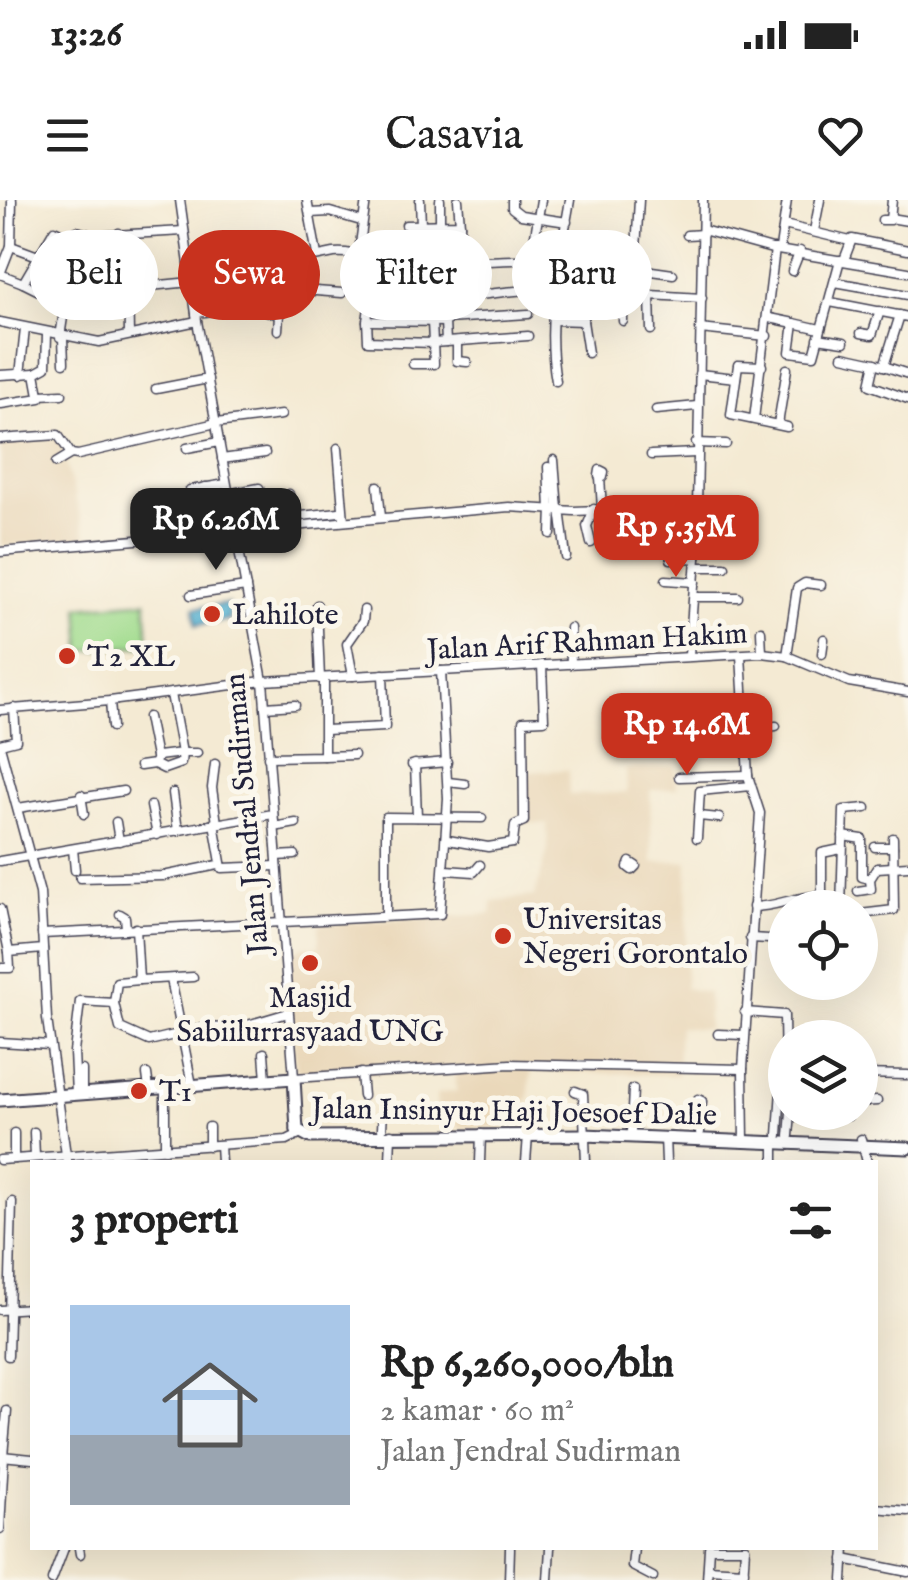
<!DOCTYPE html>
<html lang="id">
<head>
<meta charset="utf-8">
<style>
	:root { --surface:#fff; --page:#f2f2f2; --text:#222; --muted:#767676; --accent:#c8321e }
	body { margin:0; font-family:"IM FELL English",serif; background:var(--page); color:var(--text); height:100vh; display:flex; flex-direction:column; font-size:38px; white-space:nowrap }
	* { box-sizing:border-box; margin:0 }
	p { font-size:32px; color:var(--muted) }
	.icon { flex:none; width:55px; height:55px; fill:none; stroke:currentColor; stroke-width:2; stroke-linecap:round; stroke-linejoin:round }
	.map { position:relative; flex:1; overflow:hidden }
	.details { position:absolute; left:30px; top:960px; width:848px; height:390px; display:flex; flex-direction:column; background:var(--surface); border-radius:0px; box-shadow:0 10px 40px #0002 }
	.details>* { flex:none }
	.top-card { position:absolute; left:30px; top:30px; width:850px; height:90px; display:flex; gap:20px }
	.tools { position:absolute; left:768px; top:690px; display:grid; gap:20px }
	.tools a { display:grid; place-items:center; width:110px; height:110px; border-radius:50%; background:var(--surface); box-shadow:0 10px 40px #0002; font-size:50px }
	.price { position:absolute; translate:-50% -85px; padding:0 22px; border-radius:20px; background:var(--accent); color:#fff; font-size:32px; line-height:65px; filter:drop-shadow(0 2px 5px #0008) }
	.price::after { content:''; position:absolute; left:50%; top:60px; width:30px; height:22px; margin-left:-15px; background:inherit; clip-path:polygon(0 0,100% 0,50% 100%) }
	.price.selected { background:#222; color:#fff }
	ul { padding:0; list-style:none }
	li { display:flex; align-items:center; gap:30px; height:250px; padding:0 40px }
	li span { display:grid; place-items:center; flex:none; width:280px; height:200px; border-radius:0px; color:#555 }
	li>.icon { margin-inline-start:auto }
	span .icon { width:120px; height:120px; fill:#fffc; stroke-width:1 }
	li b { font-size:42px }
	h2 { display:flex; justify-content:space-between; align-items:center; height:120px; padding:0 40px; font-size:42px }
	.chip { padding:0 35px; border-radius:45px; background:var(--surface); box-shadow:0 10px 40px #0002; font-size:35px; line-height:90px }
	.chip.selected { background:var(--accent); color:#fff }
	.status { display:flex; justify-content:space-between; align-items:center; height:70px; padding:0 50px; background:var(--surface); direction:ltr }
	.status svg { height:28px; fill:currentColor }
	header { display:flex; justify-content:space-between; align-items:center; height:130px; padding:0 40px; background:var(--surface); font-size:45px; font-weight:600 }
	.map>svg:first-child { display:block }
	.built { fill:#ead8ba }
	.green { fill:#a0db8d; stroke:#617e64; stroke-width:2.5 }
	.water { fill:#4eaccd; stroke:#386784; stroke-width:2.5 }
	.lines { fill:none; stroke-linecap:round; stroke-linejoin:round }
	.minor-casing { stroke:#424052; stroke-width:11 }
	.major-casing { stroke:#424052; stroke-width:15 }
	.minor { stroke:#fff; stroke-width:8 }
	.major { stroke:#fff; stroke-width:11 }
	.poi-dot { fill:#c8321e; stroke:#fbf7ec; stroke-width:4 }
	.labels { text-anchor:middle; stroke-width:10; stroke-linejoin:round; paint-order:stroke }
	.poi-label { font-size:30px; fill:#22223b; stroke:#fbf7ec; text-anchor:start }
	.street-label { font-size:30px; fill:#22223b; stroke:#fbf7ec }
</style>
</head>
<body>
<div class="status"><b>13:26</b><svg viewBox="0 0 49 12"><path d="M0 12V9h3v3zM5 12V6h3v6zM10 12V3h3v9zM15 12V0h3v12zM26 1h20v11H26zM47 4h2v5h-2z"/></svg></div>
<header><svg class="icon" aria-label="menu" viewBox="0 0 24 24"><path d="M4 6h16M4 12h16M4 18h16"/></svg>Casavia<svg class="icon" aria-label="heart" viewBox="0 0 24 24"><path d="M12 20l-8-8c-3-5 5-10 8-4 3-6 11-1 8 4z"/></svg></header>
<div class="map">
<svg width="908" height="1380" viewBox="0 0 908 1380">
	<rect width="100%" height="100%" fill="#fbf7ec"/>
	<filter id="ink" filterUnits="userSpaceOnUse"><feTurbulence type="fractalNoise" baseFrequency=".01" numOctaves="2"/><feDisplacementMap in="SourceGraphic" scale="20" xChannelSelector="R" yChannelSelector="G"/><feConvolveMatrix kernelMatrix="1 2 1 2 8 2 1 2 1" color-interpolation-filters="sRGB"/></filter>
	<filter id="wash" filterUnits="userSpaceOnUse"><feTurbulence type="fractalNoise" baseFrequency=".0048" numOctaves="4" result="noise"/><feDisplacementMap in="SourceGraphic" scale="40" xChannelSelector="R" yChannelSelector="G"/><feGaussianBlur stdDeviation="2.25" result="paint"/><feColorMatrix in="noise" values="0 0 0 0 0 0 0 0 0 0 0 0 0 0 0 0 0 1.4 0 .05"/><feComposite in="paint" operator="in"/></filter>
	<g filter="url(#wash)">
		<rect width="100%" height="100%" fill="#f4ead3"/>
		<g class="built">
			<polygon points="59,238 86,338 0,346 0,244"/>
			<polygon points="675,566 677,588 650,590 652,662 688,661 685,788 708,793 708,829 679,827 677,875 531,871 528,900 504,904 505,928 457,927 457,916 437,912 436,894 457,891 454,872 308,875 296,869 288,756 303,747 319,747 319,725 491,714 492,701 535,696 548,649 547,624 524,623 525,572 568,570 569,595 627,593 626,569"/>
		</g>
		<polygon class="green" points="146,401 149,445 82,451 79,407"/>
		<polygon class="water" points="228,404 230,420 196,425 194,408"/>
	</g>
	<g filter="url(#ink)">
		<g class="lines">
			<defs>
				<g id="minor">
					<polyline points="180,0 197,121 263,481 294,878 510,864 743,869"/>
					<polyline points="307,0 317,55"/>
					<polyline points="420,0 421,25"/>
					<polyline points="440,0 440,25"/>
					<polyline points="512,0 512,8 521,15 567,22"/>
					<polyline points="310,13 330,12 361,21"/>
					<polyline points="890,18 908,21"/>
					<polyline points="882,20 890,20 892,0"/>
					<polyline points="460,24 461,60"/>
					<polyline points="406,25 460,24 458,0"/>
					<polyline points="784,25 850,41"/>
					<polyline points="703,30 772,49 908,72"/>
					<polyline points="814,31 820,0"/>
					<polyline points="119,33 123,53 138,54"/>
					<polyline points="687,35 703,34"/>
					<polyline points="11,46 54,62"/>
					<polyline points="780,48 787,0"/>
					<polyline points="359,52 366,0"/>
					<polyline points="561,58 673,74"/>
					<polyline points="531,59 541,0"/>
					<polyline points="844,60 852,39 908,50"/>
					<polyline points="297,61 303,90 342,93"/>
					<polyline points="442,61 446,142"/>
					<polyline points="276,66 286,82"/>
					<polyline points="635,66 639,0"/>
					<polyline points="248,71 253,107 279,115 278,130"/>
					<polyline points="792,71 800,51"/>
					<polyline points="0,74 23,83 54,30 69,37 77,31 95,36 184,31"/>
					<polyline points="0,74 11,46 12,0"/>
					<polyline points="128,82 129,135"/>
					<polyline points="835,82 908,95"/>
					<polyline points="23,83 65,104 60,137"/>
					<path d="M445 98C485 96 517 88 556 89"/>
					<polyline points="445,101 370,100 367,121 446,122"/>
					<polyline points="554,102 621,103"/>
					<polyline points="830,102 908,117"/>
					<path d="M111 103 116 83 150 86 191 82 334 53C359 51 379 64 403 64 456 65 507 56 561 62"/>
					<polyline points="196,113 222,110"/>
					<polyline points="900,115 884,166 875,163 870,185 908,199"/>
					<polyline points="770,118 794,123 790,152 814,155 840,60"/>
					<polyline points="446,119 528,114"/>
					<polyline points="553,120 583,121 586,102"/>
					<polyline points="367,121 368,141 433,143 528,136"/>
					<polyline points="583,121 588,153"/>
					<polyline points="623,121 624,64"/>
					<polyline points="0,122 99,142 197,121"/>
					<polyline points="794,123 820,129"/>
					<polyline points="700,129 767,136"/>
					<polyline points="651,130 650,95 702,98"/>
					<polyline points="861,133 872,135 880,111"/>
					<polyline points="47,134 46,167 35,173 39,195 62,194"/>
					<polyline points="63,138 64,163"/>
					<polyline points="818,138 844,142"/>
					<polyline points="457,142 457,161 467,162"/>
					<polyline points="843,156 875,163"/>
					<polyline points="413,164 434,164 432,122"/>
					<polyline points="762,166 738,165 731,215 787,227"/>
					<polyline points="884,166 908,174"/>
					<polyline points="699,174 736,178"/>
					<polyline points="0,175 35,173"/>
					<polyline points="20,175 25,129"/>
					<path d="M556 181C545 121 560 59 570 0"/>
					<polyline points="156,189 208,179"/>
					<polyline points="1,204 40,198"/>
					<polyline points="656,210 697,206"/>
					<polyline points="754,219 775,49"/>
					<polyline points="778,224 787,169"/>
					<polyline points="0,239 58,235 71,254 78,255 216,223 281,215"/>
					<polyline points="696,243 726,244"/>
					<polyline points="187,248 219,242"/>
					<polyline points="338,248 344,321"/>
					<polyline points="651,255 696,253"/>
					<polyline points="222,259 265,253"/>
					<polyline points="554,260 558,309"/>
					<polyline points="56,263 71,254"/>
					<polyline points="548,267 550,309"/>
					<polygon points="600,270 604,272 603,277 599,276"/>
					<polyline points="600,277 602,309"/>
					<polyline points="378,286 381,317"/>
					<polyline points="206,287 211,312"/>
					<polyline points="227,294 259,288"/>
					<polyline points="289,294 292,321"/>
					<polyline points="650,306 651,337"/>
					<polyline points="560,309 566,357"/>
					<polyline points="195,316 190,290 226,284"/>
					<polyline points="291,317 339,312"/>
					<polyline points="181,319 230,309"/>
					<polyline points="551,334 552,309"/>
					<polyline points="591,343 587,326 594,309"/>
					<polyline points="696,347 669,350 671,359 696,358"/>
					<polyline points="0,352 509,307 574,311 696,306"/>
					<polyline points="696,367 725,367"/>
					<polyline points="666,380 695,382"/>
					<polyline points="191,395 246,387"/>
					<polyline points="694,397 738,397"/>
					<polyline points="317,405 320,479"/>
					<polyline points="570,428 571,464"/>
					<polyline points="761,431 762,453"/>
					<polyline points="822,454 824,439"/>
					<polyline points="689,455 696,358 703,0"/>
					<polyline points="741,455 748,576 760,613 743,869 744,941"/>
					<polyline points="787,456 797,388 805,383 821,385"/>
					<polyline points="353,476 347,444 363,421 364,410"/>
					<polyline points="110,501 112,527"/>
					<polyline points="265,507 295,505"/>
					<polyline points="744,509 761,508"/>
					<polyline points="0,510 110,501 263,481 762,453 787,456 849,482 908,492"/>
					<polyline points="148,517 156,557"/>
					<polyline points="745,529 776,526"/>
					<polyline points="325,530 385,527 383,474"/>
					<polyline points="0,544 16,540 14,508"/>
					<polyline points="0,546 40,693 47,819 67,962"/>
					<polyline points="324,556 354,555"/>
					<polyline points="268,557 324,556 324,479"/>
					<polyline points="154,564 164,569 181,563 182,553 197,553"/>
					<polyline points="215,564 212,588 217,623"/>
					<polyline points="415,564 417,617"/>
					<polyline points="412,565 447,562"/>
					<polyline points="140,566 154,564 158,556 182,553 171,494"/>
					<polyline points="679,577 748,575"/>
					<polyline points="448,582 465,584"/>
					<polyline points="173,593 178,631"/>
					<polyline points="81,595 84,614"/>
					<polyline points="151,606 157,635"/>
					<polyline points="18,608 123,591"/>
					<polyline points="699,616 719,618"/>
					<polyline points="116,622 119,641"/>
					<polyline points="214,623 222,668 277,666"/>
					<polyline points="274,627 296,623"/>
					<polyline points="843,636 862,639 862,677 870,679"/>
					<polyline points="697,638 700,591 751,586"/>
					<polyline points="448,640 488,647 513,643 515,625 524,621 523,521 544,520 542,465"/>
					<polyline points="875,647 893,647"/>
					<polyline points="73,649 75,670"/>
					<polyline points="277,656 295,655"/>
					<polyline points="0,661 273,614"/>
					<polygon points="630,662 636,666 632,670 628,667"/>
					<polyline points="446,670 474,672 480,665"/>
					<polyline points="80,678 163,676 218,665"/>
					<polyline points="858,691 871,689 870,679 877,668 908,666"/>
					<polyline points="822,696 822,653 841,649"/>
					<path d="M753 707C779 707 795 695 822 696V708"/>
					<polyline points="841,708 844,610 866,608"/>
					<polyline points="0,709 9,752"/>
					<polyline points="120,714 125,717 126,728"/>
					<polyline points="860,714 894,710 893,638"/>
					<polyline points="386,716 386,617 482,618"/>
					<polyline points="136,728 139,780 193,777"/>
					<polyline points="42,734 440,714 448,599 441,471"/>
					<polyline points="750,738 769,739"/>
					<polyline points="0,768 10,768 9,752 43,749"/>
					<polyline points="171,779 192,885"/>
					<polyline points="114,803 120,828 149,841 208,827 234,829 288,813"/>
					<polyline points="745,812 784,815 785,875"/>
					<polyline points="718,834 744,835"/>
					<polyline points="0,842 50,845"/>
					<polyline points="264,853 266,880"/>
					<polyline points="82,870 82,893"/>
					<polyline points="361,873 363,896"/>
					<polyline points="147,874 149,889"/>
					<polyline points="860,874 908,875"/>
					<polyline points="575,891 583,894 586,962"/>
					<polyline points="76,894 74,852 80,801 114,803 117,782 139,780"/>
					<polyline points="698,899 702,901 700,932"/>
					<polyline points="860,902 877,901"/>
					<polyline points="848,916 848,912"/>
					<polyline points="382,929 383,909 388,907"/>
					<polyline points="631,931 633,889"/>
					<polyline points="34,932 35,957"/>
					<polyline points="778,935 782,873"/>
					<polyline points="789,936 791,912"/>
					<polyline points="665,937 666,962"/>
					<polyline points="861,939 867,962"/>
					<polyline points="220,945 221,962"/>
					<polyline points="209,946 209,927"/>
					<polyline points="165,949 165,888"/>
					<polyline points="14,959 14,933"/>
					<polyline points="0,960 287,940 303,932"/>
					<polyline points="390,962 391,934"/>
					<polyline points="480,962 481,934"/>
					<polyline points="526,962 528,935"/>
					<polyline points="774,962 774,941"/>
					<polyline points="0,1110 32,1108"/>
					<polyline points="8,1156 12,1002"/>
					<polyline points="2,1256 32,1259"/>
					<polyline points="3,1256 7,1211"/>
					<polyline points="875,1308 908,1311"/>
					<polyline points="0,1329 4,1256"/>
					<polyline points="79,1348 80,1354"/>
					<polyline points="634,1348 632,1366 653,1377"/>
					<polyline points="844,1359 908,1372"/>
					<polyline points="708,1369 744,1371"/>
					<polyline points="52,1380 64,1348"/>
					<polyline points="509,1380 510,1348"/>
					<polyline points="548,1380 550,1348"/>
					<polyline points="707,1380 709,1348 745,1348"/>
					<polyline points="743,1380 745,1348"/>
					<polyline points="843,1380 845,1348"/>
				</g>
				<g id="major">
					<polyline points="0,900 294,878 297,930"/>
					<polyline points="297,930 310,937 584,935 908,948"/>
				</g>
			</defs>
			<use href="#minor" class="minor-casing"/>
			<use href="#major" class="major-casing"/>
			<use href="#minor" class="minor"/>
			<use href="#major" class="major"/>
		</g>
	</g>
	<g class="poi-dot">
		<circle cx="212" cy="414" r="10"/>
		<circle cx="67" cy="456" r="10"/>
		<circle cx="503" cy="736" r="10"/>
		<circle cx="310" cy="763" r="10"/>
		<circle cx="139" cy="891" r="10"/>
	</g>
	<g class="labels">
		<g class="poi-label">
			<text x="232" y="424">Lahilote</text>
			<text x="87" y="466">T2 XL</text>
			<text x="523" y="729">Universitas<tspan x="523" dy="34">Negeri Gorontalo</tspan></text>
			<text x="310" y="807" text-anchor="middle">Masjid<tspan x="310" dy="34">Sabiilurrasyaad UNG</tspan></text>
			<text x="159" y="901">T1</text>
		</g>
		<g class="street-label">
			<text transform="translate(587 441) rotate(-3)" y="10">Jalan Arif Rahman Hakim</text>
			<text transform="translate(246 614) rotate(-95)" y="10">Jalan Jendral Sudirman</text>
			<text transform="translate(514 911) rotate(1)" y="10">Jalan Insinyur Haji Joesoef Dalie</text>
		</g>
	</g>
</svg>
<div class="tools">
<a><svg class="icon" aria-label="locate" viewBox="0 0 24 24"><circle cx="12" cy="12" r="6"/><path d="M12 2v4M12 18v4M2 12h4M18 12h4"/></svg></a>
<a><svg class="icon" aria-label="layers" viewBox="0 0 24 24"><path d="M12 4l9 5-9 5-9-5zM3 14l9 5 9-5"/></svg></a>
</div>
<b class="price selected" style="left:216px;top:373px">Rp 6.26M</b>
<b class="price" style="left:676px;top:380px">Rp 5.35M</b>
<b class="price" style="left:687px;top:578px">Rp 14.6M</b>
<div class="top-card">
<a class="chip">Beli</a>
<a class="chip selected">Sewa</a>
<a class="chip">Filter</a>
<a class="chip">Baru</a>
</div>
<section class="details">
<h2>3 properti<svg class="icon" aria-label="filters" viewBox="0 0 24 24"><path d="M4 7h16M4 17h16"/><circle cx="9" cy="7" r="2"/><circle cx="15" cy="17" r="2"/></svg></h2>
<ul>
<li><span style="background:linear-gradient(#a9c7e8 65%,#9aa5b1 0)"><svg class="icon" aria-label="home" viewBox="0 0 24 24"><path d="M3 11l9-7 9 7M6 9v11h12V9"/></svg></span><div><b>Rp 6,260,000/bln</b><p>2 kamar · 60 m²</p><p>Jalan Jendral Sudirman</p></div></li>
</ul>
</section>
</div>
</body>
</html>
